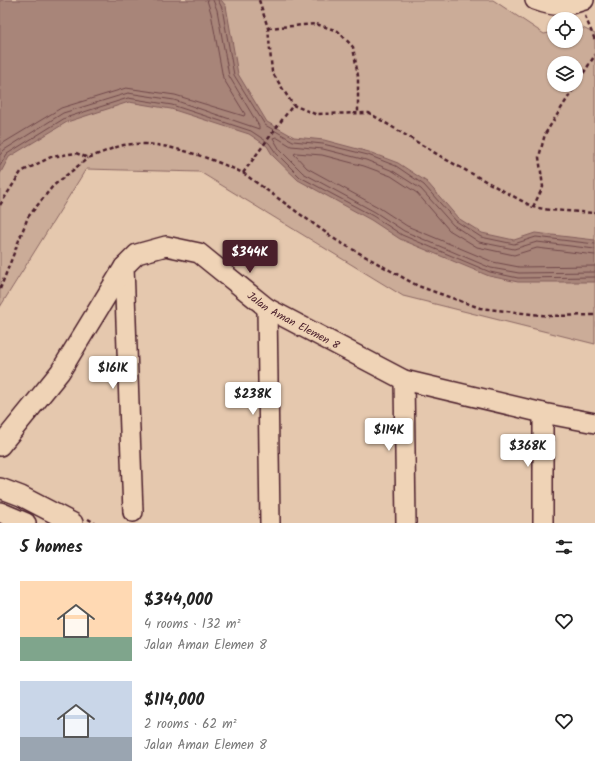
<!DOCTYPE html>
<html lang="en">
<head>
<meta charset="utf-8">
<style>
	:root { --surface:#fff; --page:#f2f2f2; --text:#222; --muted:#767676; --accent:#4a1f2b }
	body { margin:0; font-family:Kalam,sans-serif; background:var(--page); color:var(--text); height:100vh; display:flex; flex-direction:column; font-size:15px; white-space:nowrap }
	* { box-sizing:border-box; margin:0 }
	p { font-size:13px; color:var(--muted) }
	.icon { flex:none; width:22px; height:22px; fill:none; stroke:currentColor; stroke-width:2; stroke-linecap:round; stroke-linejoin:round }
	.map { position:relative; height:523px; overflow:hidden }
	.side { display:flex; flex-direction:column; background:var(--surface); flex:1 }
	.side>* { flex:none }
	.fabs { position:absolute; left:547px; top:12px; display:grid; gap:8px }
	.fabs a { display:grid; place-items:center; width:36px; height:36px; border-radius:50%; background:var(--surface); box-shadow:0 1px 3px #0004; font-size:20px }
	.price { position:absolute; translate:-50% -34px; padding:0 9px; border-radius:4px; background:#fff; color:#222; font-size:13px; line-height:26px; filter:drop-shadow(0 1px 2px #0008) }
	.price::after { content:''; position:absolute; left:50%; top:24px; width:12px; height:9px; margin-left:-6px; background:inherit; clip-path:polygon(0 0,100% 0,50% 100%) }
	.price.selected { background:var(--accent); color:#fff }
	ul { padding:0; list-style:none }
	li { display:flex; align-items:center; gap:12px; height:100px; padding:0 20px }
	li span { display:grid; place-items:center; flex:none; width:112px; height:80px; border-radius:0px; color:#555 }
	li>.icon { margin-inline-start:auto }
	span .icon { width:48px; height:48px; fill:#fffc; stroke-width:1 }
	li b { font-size:17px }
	h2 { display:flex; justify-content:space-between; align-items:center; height:48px; padding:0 20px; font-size:17px }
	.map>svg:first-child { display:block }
	.green { fill:#cbac98; stroke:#8a6662; fill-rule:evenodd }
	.water { fill:#a88579; stroke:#825c5a }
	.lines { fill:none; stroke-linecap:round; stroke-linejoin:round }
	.shore { stroke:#70484a; stroke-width:1 }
	.minor-casing { stroke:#4a1f2b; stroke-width:22 }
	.path { stroke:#4a1f2b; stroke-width:2.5; stroke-dasharray:4 3; stroke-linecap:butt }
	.minor { stroke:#efd3b6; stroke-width:19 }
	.labels { text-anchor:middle; stroke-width:3; stroke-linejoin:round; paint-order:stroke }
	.street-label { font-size:11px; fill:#4a1f2b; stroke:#efd3b6 }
</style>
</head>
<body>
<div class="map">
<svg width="595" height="523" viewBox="0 0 595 523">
	<rect width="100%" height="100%" fill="#e5c8ae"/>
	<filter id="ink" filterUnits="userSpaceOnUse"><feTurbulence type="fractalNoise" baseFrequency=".025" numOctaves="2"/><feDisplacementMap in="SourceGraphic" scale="8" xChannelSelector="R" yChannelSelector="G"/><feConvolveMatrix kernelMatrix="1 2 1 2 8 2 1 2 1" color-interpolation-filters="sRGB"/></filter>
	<g filter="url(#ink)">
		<path class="green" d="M0 0H493L544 34 554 32V41H576V28L581 27 595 34V344L403 296 200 172 86 169 0 307ZM554 63H576V85H554Z"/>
		<polygon class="water" points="0,0 221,0 226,6 238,74 267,122 294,137 324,140 369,152 398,163 427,182 458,218 482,233 514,240 535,233 595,240 595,282 518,282 489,276 400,239 371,220 298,180 273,156 267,146 249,134 171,109 129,102 67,122 9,157 0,174"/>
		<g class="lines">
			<g class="shore">
				<polyline points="218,0 222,8 234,75 265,125 293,141 323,144 368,155 396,166 424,185 456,221 481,237 514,244 536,237 595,244"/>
				<polyline points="0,145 61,108 126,88 175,95 244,116 245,114 223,78 211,13 207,0"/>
				<polyline points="0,155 4,150 63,113 128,93 174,100 259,129 259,126 229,76 217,10 213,0"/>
				<polyline points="0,166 7,154 65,118 128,98 172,105 251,131 269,143 276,153 300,177 373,216 402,235 490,272 518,278 595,277"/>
				<polyline points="595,249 537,242 514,249 479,242 453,225 421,189 393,171 366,160 323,149 291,146 276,137 273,138 280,150 303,173 375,212 404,231 491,268 519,273 595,272"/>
				<polyline points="595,255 537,248 514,255 477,247 449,230 417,193 391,176 364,166 322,155 296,153 294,154 307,168 378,207 407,226 493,262 519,267 595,266"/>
			</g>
			<defs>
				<g id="minor">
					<path d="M535 0C554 7 564 7 584 0"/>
					<polyline points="124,267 133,512"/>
					<polyline points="267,308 270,523"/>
					<polyline points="404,380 406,523"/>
					<polyline points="543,413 543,523"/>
					<path id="s1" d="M0 446 60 372 124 267 137 254 166 246 199 253 267 308 404 380 543 413 595 423"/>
					<polyline points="0,488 21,496 73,523"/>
					<polyline points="0,512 26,523"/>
				</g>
			</defs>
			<use href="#minor" class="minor-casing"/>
			<g class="path">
				<polyline points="259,0 268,28 272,72 293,105 315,114 369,113 445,159 533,207 550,210 595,213"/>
				<polyline points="585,16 595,40"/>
				<polyline points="268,28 316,24 338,31 353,47 358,76 358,113"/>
				<polyline points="576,85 595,55"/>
				<polyline points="243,173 293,105"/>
				<path d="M0 205 21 172 51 157 76 153 88 158C99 154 110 149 120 146 155 137 211 158 243 173L336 240 418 286 480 308 549 316 595 315"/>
				<polyline points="533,207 543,187 539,157 545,134 576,85"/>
				<polyline points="0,289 28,217 53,186 88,158"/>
				<polyline points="88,519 95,523"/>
			</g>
			<use href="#minor" class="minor"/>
		</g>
	</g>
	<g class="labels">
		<g class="street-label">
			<text dy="4" stroke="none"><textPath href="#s1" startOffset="417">Jalan Aman Elemen 8</textPath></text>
		</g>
	</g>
</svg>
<div class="fabs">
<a><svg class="icon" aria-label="locate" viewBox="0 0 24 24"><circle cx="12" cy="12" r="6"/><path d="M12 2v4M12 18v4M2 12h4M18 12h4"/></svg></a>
<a><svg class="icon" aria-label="layers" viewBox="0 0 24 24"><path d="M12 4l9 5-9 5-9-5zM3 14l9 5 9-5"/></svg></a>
</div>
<b class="price selected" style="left:250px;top:274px">$344K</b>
<b class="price" style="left:113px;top:390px">$161K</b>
<b class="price" style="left:253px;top:416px">$238K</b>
<b class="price" style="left:389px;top:452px">$114K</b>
<b class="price" style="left:528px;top:468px">$368K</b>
</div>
<section class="side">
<h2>5 homes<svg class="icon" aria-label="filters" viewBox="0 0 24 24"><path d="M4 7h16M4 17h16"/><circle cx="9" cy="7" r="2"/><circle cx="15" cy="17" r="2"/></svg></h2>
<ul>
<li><span style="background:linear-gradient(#ffd9b3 70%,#7fa58c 0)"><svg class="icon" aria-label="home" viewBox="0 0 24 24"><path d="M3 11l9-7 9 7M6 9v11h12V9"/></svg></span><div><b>$344,000</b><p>4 rooms · 132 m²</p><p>Jalan Aman Elemen 8</p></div><svg class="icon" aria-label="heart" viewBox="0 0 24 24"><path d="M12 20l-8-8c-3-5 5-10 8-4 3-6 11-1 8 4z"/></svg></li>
<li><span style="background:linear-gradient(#c9d6e8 70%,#9aa5b1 0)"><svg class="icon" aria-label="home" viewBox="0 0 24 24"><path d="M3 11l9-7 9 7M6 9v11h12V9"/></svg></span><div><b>$114,000</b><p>2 rooms · 62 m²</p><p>Jalan Aman Elemen 8</p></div><svg class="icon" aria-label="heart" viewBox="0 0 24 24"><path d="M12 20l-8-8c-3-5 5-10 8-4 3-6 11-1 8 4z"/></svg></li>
</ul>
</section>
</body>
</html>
